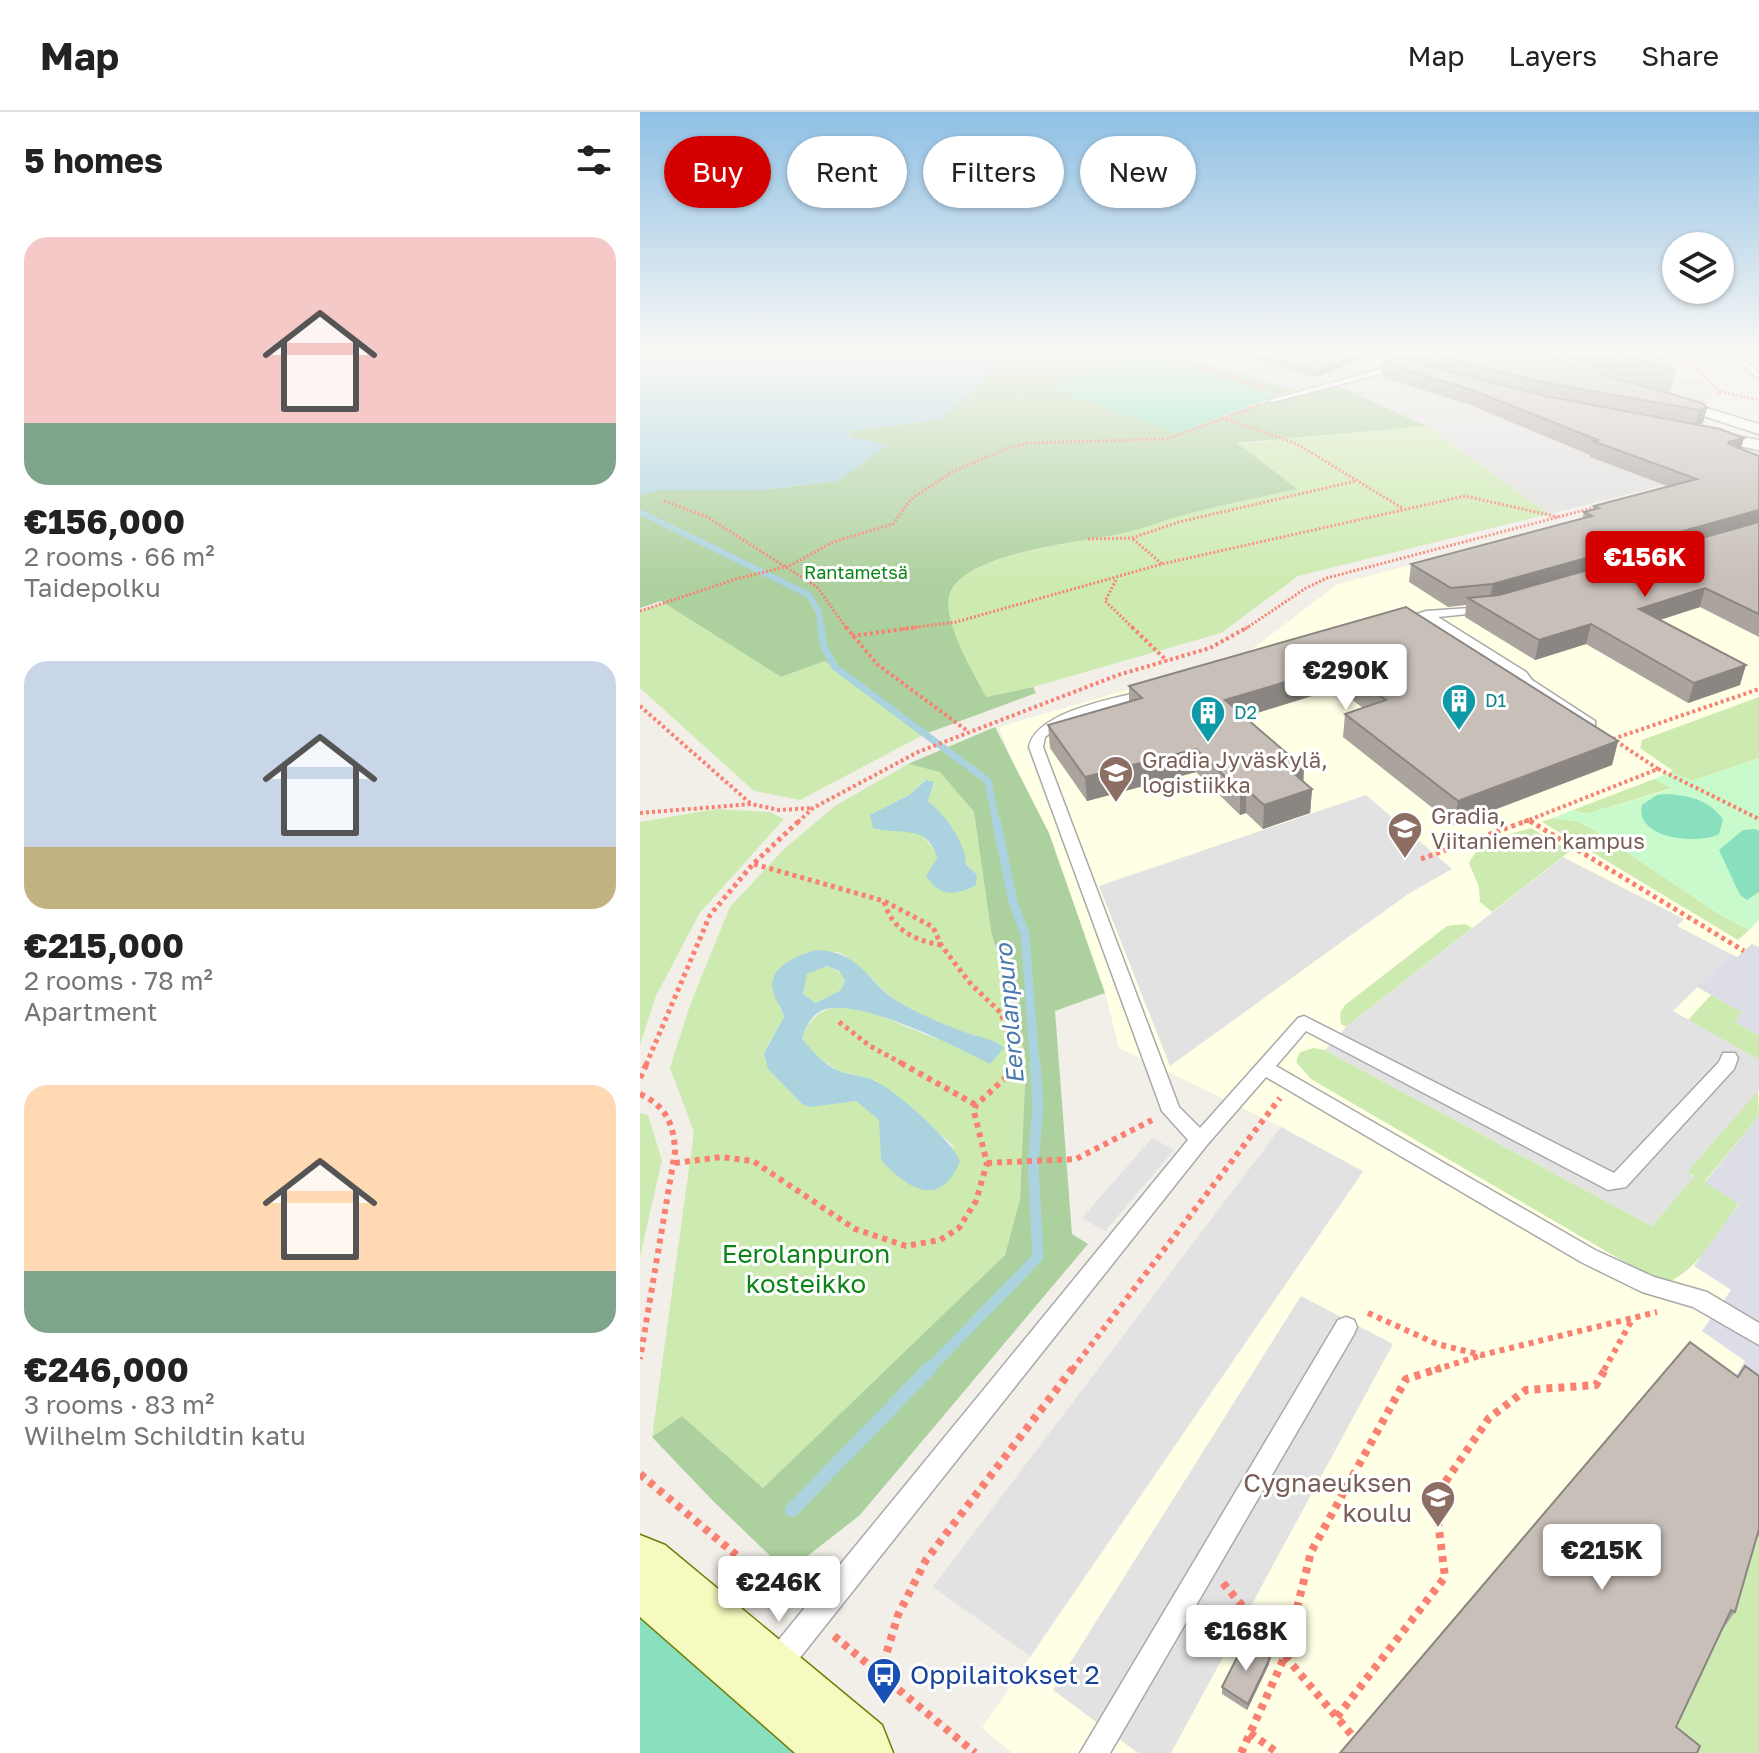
<!DOCTYPE html>
<html lang="en">
<head>
<meta charset="utf-8">
<style>
	:root { --surface:#fff; --page:#f6f6f6; --text:#222; --muted:#767676; --line:#e0e0e0; --accent:#d40000 }
	body { margin:0; font-family:"Golos Text",sans-serif; background:var(--page); color:var(--text); height:100vh; display:flex; flex-direction:column; font-size:30px; white-space:nowrap }
	* { box-sizing:border-box; margin:0 }
	p { font-size:26px; color:var(--muted) }
	.icon { flex:none; width:44px; height:44px; fill:none; stroke:currentColor; stroke-width:2; stroke-linecap:round; stroke-linejoin:round }
	.map { position:relative; flex:1; overflow:hidden }
	.panel { display:flex; flex-direction:column; background:var(--surface); width:640px }
	.panel>* { flex:none }
	.top-card { position:absolute; left:24px; top:24px; width:760px; height:72px; display:flex; gap:16px }
	.tools { position:absolute; left:1022px; top:120px; display:grid; gap:16px }
	.tools a { display:grid; place-items:center; width:72px; height:72px; border-radius:50%; background:var(--surface); box-shadow:0 2px 6px #0004; font-size:40px }
	.price { position:absolute; translate:-50% -68px; padding:0 18px; border-radius:8px; background:#fff; color:#222; font-size:26px; line-height:52px; filter:drop-shadow(0 2px 4px #0008) }
	.price::after { content:''; position:absolute; left:50%; top:48px; width:24px; height:18px; margin-left:-12px; background:inherit; clip-path:polygon(0 0,100% 0,50% 100%) }
	.price.selected { background:var(--accent); color:#fff }
	ul { padding:0; list-style:none }
	li { display:grid; align-content:center; gap:16px; height:424px; padding:0 24px }
	li span { display:grid; place-items:center; height:248px; border-radius:24px; color:#555 }
	li>.icon { margin-inline-start:auto }
	span .icon { width:144px; height:144px; fill:#fffc; stroke-width:1 }
	li b { font-size:34px }
	h2 { display:flex; justify-content:space-between; align-items:center; height:96px; padding:0 24px; font-size:34px }
	.pill { padding:0 28px; border-radius:36px; background:var(--surface); box-shadow:0 2px 6px #0004; font-size:28px; line-height:72px }
	.pill.selected { background:var(--accent); color:#fff }
	header { display:flex; align-items:center; gap:48px; box-sizing:border-box; height:112px; padding:0 40px; background:var(--surface); border-bottom:2px solid var(--line) }
	header strong { font-size:38px }
	nav { display:flex; gap:44px; margin-inline-start:auto; font-size:28px }
	main { display:flex; flex:1; min-height:0 }
	.map>svg:first-child { display:block }
	.residential { fill:#e0dfdf }
	.education { fill:#ffffe5 }
	.grass { fill:#cdebb0; fill-rule:evenodd }
	.forest { fill:#add19e }
	.park { fill:#c8facc }
	.pitch { fill:#88e0be }
	.parking { fill:#e2e2e2 }
	.plaza { fill:#dddde8 }
	.water { fill:#aad3df; fill-rule:evenodd }
	.lines { fill:none; stroke-linecap:round; stroke-linejoin:round }
	.stream-far4 { stroke:#aad3df; stroke-width:6 }
	.stream-far3 { stroke:#aad3df; stroke-width:7 }
	.stream-far2 { stroke:#aad3df; stroke-width:9 }
	.stream-far1 { stroke:#aad3df; stroke-width:11 }
	.stream { stroke:#aad3df; stroke-width:14 }
	.lane-casing { stroke:#a9a9a9; stroke-width:3 }
	.street-casing { stroke:#a9a9a9; stroke-width:3 }
	.secondary-casing { stroke:#707d05; stroke-width:3 }
	.path-far4 { stroke:#fa8072; stroke-width:3; stroke-dasharray:2 2; stroke-linecap:butt }
	.path-far3 { stroke:#fa8072; stroke-width:4; stroke-dasharray:3 3; stroke-linecap:butt }
	.path-far2 { stroke:#fa8072; stroke-width:5; stroke-dasharray:4 4; stroke-linecap:butt }
	.path-far1 { stroke:#fa8072; stroke-width:6; stroke-dasharray:5 5; stroke-linecap:butt }
	.path { stroke:#fa8072; stroke-width:8; stroke-dasharray:6 6; stroke-linecap:butt }
	.lane { fill:#fff; fill-rule:evenodd }
	.street { fill:#fff; fill-rule:evenodd }
	.secondary { fill:#f7fabf; fill-rule:evenodd }
	.wall { fill:#aba49e }
	.shaded-wall { fill:#8b8681 }
	.building { fill:#c7bfb8; stroke:#8b8681; stroke-width:2 }
	.labels { text-anchor:middle; stroke-width:6; stroke-linejoin:round; paint-order:stroke }
	.far-park-label { font-size:18px; fill:#0c8416; stroke:#fff }
	.far-culture-label { font-size:18px; fill:#0d838f; stroke:#fff; text-anchor:start }
	.education-label { font-size:22px; fill:#785e54; stroke:#fff; text-anchor:start }
	.water-label { font-size:24px; font-style:italic; fill:#4a7aab; stroke:#fff }
	.near-park-label { font-size:26px; fill:#0c8416; stroke:#fff }
	.near-education-label { font-size:26px; fill:#785e54; stroke:#fff; text-anchor:end }
	.near-transit-label { font-size:26px; fill:#164399; stroke:#fff; text-anchor:start }
</style>
</head>
<body>
<header>
<strong>Map</strong>
<nav><a>Map</a><a>Layers</a><a>Share</a></nav>
</header>
<main>
<section class="panel">
<h2>5 homes<svg class="icon" aria-label="filters" viewBox="0 0 24 24"><path d="M4 7h16M4 17h16"/><circle cx="9" cy="7" r="2"/><circle cx="15" cy="17" r="2"/></svg></h2>
<ul>
<li><span style="background:linear-gradient(#f6c9c9 75%,#7fa58c 0)"><svg class="icon" aria-label="home" viewBox="0 0 24 24"><path d="M3 11l9-7 9 7M6 9v11h12V9"/></svg></span><div><b>€156,000</b><p>2 rooms · 66 m²</p><p>Taidepolku</p></div></li>
<li><span style="background:linear-gradient(#c9d6e8 75%,#c2b280 0)"><svg class="icon" aria-label="home" viewBox="0 0 24 24"><path d="M3 11l9-7 9 7M6 9v11h12V9"/></svg></span><div><b>€215,000</b><p>2 rooms · 78 m²</p><p>Apartment</p></div></li>
<li><span style="background:linear-gradient(#ffd9b3 75%,#7fa58c 0)"><svg class="icon" aria-label="home" viewBox="0 0 24 24"><path d="M3 11l9-7 9 7M6 9v11h12V9"/></svg></span><div><b>€246,000</b><p>3 rooms · 83 m²</p><p>Wilhelm Schildtin katu</p></div></li>
</ul>
</section>
<div class="map">
<svg width="1119" height="1641" viewBox="0 0 1119 1641">
	<rect width="100%" height="100%" fill="#f2efe9"/>
	<g class="residential">
		<polygon points="529,241 696,241 747,255 657,278"/>
		<polygon points="905,241 990,241 1035,267 1061,266 1075,279 1066,292 971,268 938,258"/>
		<polygon points="754,256 1119,334 1119,350 909,402 786,314 694,272"/>
	</g>
	<polygon class="education" points="1119,361 1119,1641 372,1641 342,1616 723,1060 641,1015 479,936 465,881 359,615 603,544 698,472"/>
	<g class="grass">
		<path d="M786 314 909 402 658 464 581 521 393 575 346 585C334 561 297 504 312 478 332 440 444 430 483 421 503 417 522 408 542 403 580 394 618 386 656 377L596 332Z"/>
		<polygon points="24,491 141,565 185,549 285,622 160,688 114,679 0,576 0,499"/>
		<polygon points="1119,585 1119,646 1052,669 1030,660 1032,658 1000,636 1002,628"/>
		<path d="M268 652 300 660 334 700 351 819 386 946 380 1087 365 1143 123 1376 42 1304 12 1325 54 1020 30 956 50 893 90 795 144 737 195 694ZM285 668 294 671 288 689C313 707 315 742 336 763L297 746C290 718 255 713 230 703L269 683ZM196 839C223 851 236 875 259 891 287 910 327 921 359 931 341 930 320 932 303 928 258 918 187 861 162 926L177 945 199 959 235 968 315 1035 240 1022 239 1008 216 989 162 992 128 957 124 940 144 905 132 878Z"/>
		<polygon points="1014,667 1033,676 946,702 933,698"/>
		<polygon points="76,697 130,700 144,707 59,802 16,884 0,933 0,710"/>
		<polygon points="913,706 937,709 951,716 1079,802 1109,818 1098,828 902,710"/>
		<path d="M891 716 930 739 852 800 840 790 839 775 829 751C840 728 867 723 891 716Z"/>
		<polygon points="825,812 832,816 706,915 701,912 700,901 705,893 807,814"/>
		<polygon points="187,854 199,860 205,867 201,878 176,891 163,882 167,861"/>
		<polygon points="1071,883 1103,900 1095,910 1119,923 1119,948 1048,908"/>
		<path d="M674 936 685 938 1012 1114 1054 1064 1047 1060 1118 978 1119 1004 1065 1069 1099 1091C1079 1120 1060 1157 1026 1171L1005 1162 671 967 656 950 660 940Z"/>
		<polygon points="0,1001 8,1003 22,1048 0,1145"/>
		<polygon points="1109,1419 1119,1425 1119,1641 1030,1641 1021,1633"/>
	</g>
	<g class="forest">
		<path d="M372 241H529L657 278 636 284 507 242 537 321 632 287 694 272 786 314 597 331 657 377C617 386 576 394 537 405 519 410 502 417 484 421 444 430 334 439 312 477 297 503 334 561 346 585L393 575 396 581 285 622 185 549 141 565 21 489 0 496V384L19 378H122L197 369 246 333 210 325 211 319 301 307Z"/>
		<polygon points="355,615 409,721 465,881 415,899 432,1122 448,1132 220,1403 147,1460 73,1389 12,1325 42,1304 123,1376 365,1143 380,1087 386,946 351,819 334,700 300,660 268,652"/>
	</g>
	<g class="park">
		<polygon points="1052,241 1119,241 1119,270 1082,268"/>
		<polygon points="1119,646 1119,808 1109,818 1079,802 951,716 937,709 913,706 933,698 946,702 1032,677 1014,667 1030,660 1052,669"/>
	</g>
	<g class="pitch">
		<polygon points="507,242 513,244 636,284 538,321 409,275"/>
		<path d="M1029 682C1051 684 1071 689 1083 708L1079 722C1058 733 994 727 1002 693L1017 683Z"/>
		<polygon points="1115,717 1119,719 1119,780 1107,788 1100,783 1079,738 1103,718"/>
		<polygon points="0,1506 155,1641 0,1641"/>
	</g>
	<g class="parking">
		<polygon points="726,683 812,757 768,782 530,954 459,774"/>
		<polygon points="923,745 1044,807 1037,814 1091,842 1033,899 1119,948 1119,978 1047,1060 1054,1065 1012,1114 685,938 706,915"/>
		<polygon points="641,1015 723,1059 390,1544 293,1475"/>
		<polygon points="512,1026 534,1038 465,1119 442,1106"/>
		<polygon points="661,1184 753,1232 531,1641 498,1641 413,1578"/>
	</g>
	<g class="plaza">
		<polygon points="1112,832 1119,835 1119,923 1095,910 1102,900 1057,875 1091,842 1097,845"/>
		<polygon points="1119,1004 1119,1285 1088,1276 1105,1249 1062,1219 1091,1178 1054,1154 1099,1092 1065,1070"/>
	</g>
	<g class="water">
		<polygon points="0,241 372,241 301,307 211,319 211,325 247,333 197,369 122,378 19,378 0,384"/>
		<path d="M286 668 294 670 288 689C304 701 327 733 326 752L337 763 336 773C315 784 299 785 286 764L297 746C288 711 261 724 233 716L230 703 269 683Z"/>
		<path d="M176 838C225 840 226 872 262 892 283 904 307 914 330 922 342 926 355 927 364 936L350 952C319 936 209 880 179 900 170 905 165 918 162 926 173 940 183 952 199 959 211 964 224 963 235 969 256 978 313 1030 320 1049 300 1098 268 1077 241 1048L239 1008 216 989 170 995 162 992 128 957 124 941 144 905C142 896 135 889 133 880 127 854 157 844 176 838ZM187 854 199 859 205 868 201 878 176 891 163 882 167 862Z"/>
	</g>
	<g class="lines">
		<polyline class="stream-far4" points="0,400 169,483 179,500 181,517"/>
		<polyline class="stream-far3" points="181,515 184,535 195,555 348,669 356,710"/>
		<polyline class="stream-far2" points="356,708 373,790 385,822 395,953"/>
		<polyline class="stream-far1" points="288,1258 398,1145 393,1051 398,994 395,951"/>
		<polyline class="stream" points="152,1398 290,1256"/>
		<defs>
			<g id="lane">
				<polygon points="1089,241 1097,241 1119,261 1119,267"/>
				<polygon points="756,253 759,257 633,290 629,288"/>
				<polygon points="844,495 848,496 848,500 798,505 886,560 892,568 955,609 955,615 945,615 884,574 878,566 784,506 761,512 755,509 786,499"/>
				<path d="M508 578 514 582 512 585C476 595 435 601 405 625L403 635 539 995 560 1016 658 906 664 904 974 1061 1079 950 1083 941H1095L1098 946 1094 957 986 1075 968 1078 666 919 636 954 955 1138 1014 1165 1067 1180 1119 1211V1233L1053 1195 1002 1180 941 1150 626 965 567 1033 147 1562 137 1566 127 1562 123 1552 127 1542 548 1028 522 999 389 635C396 599 477 586 508 578Z"/>
				<polygon points="706,1205 714,1208 717,1215 714,1222 470,1641 440,1641 698,1208"/>
			</g>
			<g id="street">
				<polygon points="697,241 720,241 790,262 783,266"/>
				<polygon points="1028,284 1119,312 1119,322 1023,291 1021,288"/>
				<polygon points="1064,318 1119,328 1119,338 1058,326 1056,323"/>
			</g>
			<polygon id="secondary" points="0,1423 25,1433 242,1613 253,1641 155,1641 0,1505"/>
		</defs>
		<use href="#lane" class="lane-casing"/>
		<use href="#street" class="street-casing"/>
		<use href="#secondary" class="secondary-casing"/>
		<g class="path-far4">
			<polyline points="515,241 624,276"/>
			<polyline points="1043,241 1080,280 1077,284"/>
			<polyline points="1080,280 1119,288"/>
			<polyline points="586,307 657,332 762,396"/>
			<polyline points="24,389 67,405 177,475 207,517"/>
			<polyline points="448,427 492,426 539,410 716,369"/>
			<polyline points="493,427 522,452"/>
			<polyline points="476,468 465,489 494,517"/>
			<polyline points="0,499 96,467 149,454 193,430 253,412 271,387 312,360 368,336 388,331 527,327 619,293"/>
			<polyline points="263,517 316,510 522,452 825,384 918,405"/>
			<polyline points="605,517 666,476 687,466 960,394"/>
		</g>
		<g class="path-far3">
			<polyline points="206,515 237,552 326,618"/>
			<polyline points="492,515 527,549"/>
			<polyline points="212,524 278,515"/>
			<polyline points="0,594 110,691"/>
			<polyline points="1018,657 1119,707"/>
			<polyline points="0,701 111,692 139,698 172,696"/>
			<polyline points="158,710 173,696 278,640 478,563 570,536 608,515"/>
			<polyline points="884,710 1018,657 973,627 1119,577"/>
		</g>
		<g class="path-far2">
			<polyline points="890,709 1104,839"/>
			<polyline points="781,747 889,708"/>
			<polyline points="114,752 244,789 293,815 301,833 330,871 361,901 378,953"/>
			<path d="M244 790C253 818 273 828 301 833"/>
			<polyline points="199,910 230,934 265,953"/>
			<polyline points="6,953 70,803 113,752 160,708"/>
		</g>
		<g class="path-far1">
			<polyline points="261,951 336,993"/>
			<polyline points="0,966 7,951"/>
			<path d="M0 982C26 994 34 1012 35 1040L0 1247"/>
			<polyline points="35,1051 81,1045 113,1049 215,1117 266,1134 300,1128 319,1116 336,1089 347,1051 334,1000 336,993 378,954 377,951"/>
			<polyline points="347,1051 436,1047 512,1008"/>
			<polyline points="728,1201 797,1232 842,1243 1017,1200"/>
			<polyline points="432,1258 640,986"/>
			<polyline points="795,1258 842,1243"/>
			<polyline points="964,1258 992,1208"/>
		</g>
		<g class="path">
			<polyline points="0,1362 152,1490"/>
			<polyline points="583,1471 716,1628"/>
			<polyline points="194,1524 335,1641"/>
			<polyline points="240,1563 258,1503 286,1448 433,1256"/>
			<polyline points="697,1605 805,1465 795,1385 849,1306 886,1278 956,1273 966,1256"/>
			<polyline points="610,1621 638,1641"/>
			<polyline points="601,1641 645,1544 671,1440 766,1267 801,1256"/>
		</g>
		<use href="#lane" class="lane"/>
		<use href="#street" class="street"/>
		<use href="#secondary" class="secondary"/>
	</g>
	<g class="wall">
		<polygon points="588,241 707,241 717,244 717,249 676,265"/>
		<polygon points="734,241 905,241 921,250 1062,291 1063,311 1058,313 1104,326 1101,336 1119,344 1119,525 1060,495 1020,508 1100,573 1048,591 946,532 895,548 825,505 826,493 808,495 769,470 771,452 942,407 944,400 953,397 954,394 1027,374 950,345 950,343 830,293 741,265 743,250 755,247"/>
		<polygon points="919,241 1016,241 1036,259 1030,281 918,246"/>
		<polygon points="766,495 978,629 972,653 814,713 703,625 705,602 723,596 697,576 604,605 663,669 672,677 670,701 623,717 606,701 600,703 556,660 447,689 410,636 408,613 489,590 489,574"/>
		<polygon points="1119,1264 1119,1425 1117,1424 1095,1500 1082,1518 1036,1615 700,1641 1098,1265"/>
		<polygon points="629,1552 607,1598 582,1582 582,1575"/>
	</g>
	<g class="shaded-wall">
		<polygon points="717,244 717,249 676,265 676,259"/>
		<polygon points="1067,296 1063,311 1055,313 1059,298"/>
		<polygon points="1104,326 1099,342 1088,330"/>
		<polygon points="1119,398 1119,411 849,491 853,472"/>
		<polygon points="1065,476 1060,495 994,516 999,497"/>
		<polygon points="951,512 946,532 895,548 899,528"/>
		<polygon points="1106,553 1100,573 1048,591 1054,571"/>
		<polygon points="699,554 697,576 585,611 585,588"/>
		<polygon points="978,629 972,653 814,713 818,689"/>
		<polygon points="556,637 556,660 447,689 445,665"/>
		<polygon points="664,656 663,680 652,660"/>
		<polygon points="606,677 606,701 600,703 600,679"/>
		<polygon points="672,677 670,701 623,717 624,693"/>
		<polygon points="630,1546 629,1552 607,1598 608,1592"/>
	</g>
	<g class="building">
		<polygon points="608,241 707,241 717,244 676,259"/>
		<polygon points="789,241 905,241 921,250 1062,291 1067,296 1059,298 907,271"/>
		<polygon points="974,241 1016,241 1036,259"/>
		<polygon points="759,246 905,284 1080,317 1104,326 1088,330 1092,331 1089,332 1119,344 1119,398 853,472 811,476 771,452 952,404 944,400 959,396 954,394 1057,367 953,329 958,328 832,278 743,250"/>
		<polygon points="1119,410 1119,502 1065,476 999,497 1106,553 1054,571 951,512 899,528 828,486 859,483"/>
		<polygon points="766,495 978,629 818,689 705,602 746,588 699,554 585,588 664,656 652,660 672,677 624,693 606,677 600,679 556,637 445,665 408,613 502,586 489,574"/>
		<polygon points="1050,1230 1098,1265 1105,1254 1119,1264 1119,1417 1095,1500 1091,1498 1036,1615 1060,1634 1057,1641 700,1641"/>
		<polygon points="605,1530 630,1546 608,1592 582,1575"/>
	</g>
	<linearGradient id="sky" x2="0" y2="1"><stop stop-color="#8fc0e4"/><stop offset="0.51" stop-color="#f9f8f5"/><stop offset="1" stop-color="#f9f8f5" stop-opacity="0"/></linearGradient>
	<rect width="1119" height="471" fill="url(#sky)"/>
	<defs>
		<symbol id="building-pin" viewBox="-11 -11 22 30"><path d="M0 17L-7.5 6A9.5 9.5 0 1 1 7.5 6Z" fill="#0f9aa8" stroke="#fff"/><path d="M-4-6H4V6H1V3H-1V6H-4ZM-2.5-4.3h1.7v1.8h-1.7ZM.8-4.3h1.7v1.8H.8ZM-2.5-1h1.7V.8h-1.7ZM.8-1h1.7V.8H.8Z" fill="#fff"/></symbol>
		<symbol id="school-pin" viewBox="-11 -11 22 30"><path d="M0 17L-7.5 6A9.5 9.5 0 1 1 7.5 6Z" fill="#8d6e63" stroke="#fff"/><path d="M0-5L7-2L0 1L-7-2ZM-4 1L0 2.5L4 1V4Q0 6-4 4Z" fill="#fff"/></symbol>
		<symbol id="university-pin" viewBox="-11 -11 22 30"><path d="M0 17L-7.5 6A9.5 9.5 0 1 1 7.5 6Z" fill="#8d6e63" stroke="#fff"/><path d="M0-5L7-2L0 1L-7-2ZM-4 1L0 2.5L4 1V4Q0 6-4 4Z" fill="#fff"/></symbol>
		<symbol id="bus-pin" viewBox="-11 -11 22 30"><path d="M0 17L-7.5 6A9.5 9.5 0 1 1 7.5 6Z" fill="#1a4fb4" stroke="#fff"/><path d="M-5-6H5V4H4V6H2V4H-2V6H-4V4H-5ZM-3.5-4V0h7V-4ZM-3.5 1.2v1.5H-2V1.2ZM2 1.2v1.5H3.5V1.2Z" fill="#fff"/></symbol>
	</defs>
	<g fill-rule="evenodd">
		<use href="#building-pin" x="799" y="569" width="40" height="54"/>
		<use href="#building-pin" x="548" y="581" width="40" height="54"/>
		<use href="#school-pin" x="456" y="641" width="40" height="54"/>
		<use href="#university-pin" x="745" y="697" width="40" height="54"/>
		<use href="#school-pin" x="778" y="1366" width="40" height="54"/>
		<use href="#bus-pin" x="224" y="1543" width="40" height="54"/>
	</g>
	<g class="labels">
		<g class="far-park-label">
			<text x="216" y="467">Rantametsä</text>
		</g>
		<g class="far-culture-label">
			<text x="845" y="595">D1</text>
			<text x="594" y="607">D2</text>
		</g>
		<g class="education-label">
			<text x="502" y="656">Gradia Jyväskylä,<tspan x="502" dy="25">logistiikka</tspan></text>
			<text x="791" y="712">Gradia,<tspan x="791" dy="25">Viitaniemen kampus</tspan></text>
		</g>
		<g class="water-label">
			<text transform="translate(370 902) rotate(-95)" y="8">Eerolanpuro</text>
		</g>
		<g class="near-park-label">
			<text x="166" y="1151">Eerolanpuron<tspan x="166" dy="30">kosteikko</tspan></text>
		</g>
		<g class="near-education-label">
			<text x="772" y="1380">Cygnaeuksen<tspan x="772" dy="30">koulu</tspan></text>
		</g>
		<g class="near-transit-label">
			<text x="270" y="1572">Oppilaitokset 2</text>
		</g>
	</g>
</svg>
<div class="tools">
<a><svg class="icon" aria-label="layers" viewBox="0 0 24 24"><path d="M12 4l9 5-9 5-9-5zM3 14l9 5 9-5"/></svg></a>
</div>
<b class="price selected" style="left:1005px;top:487px">€156K</b>
<b class="price" style="left:706px;top:600px">€290K</b>
<b class="price" style="left:962px;top:1480px">€215K</b>
<b class="price" style="left:139px;top:1512px">€246K</b>
<b class="price" style="left:606px;top:1561px">€168K</b>
<div class="top-card">
<a class="pill selected">Buy</a>
<a class="pill">Rent</a>
<a class="pill">Filters</a>
<a class="pill">New</a>
</div>
</div>
</main>
</body>
</html>
